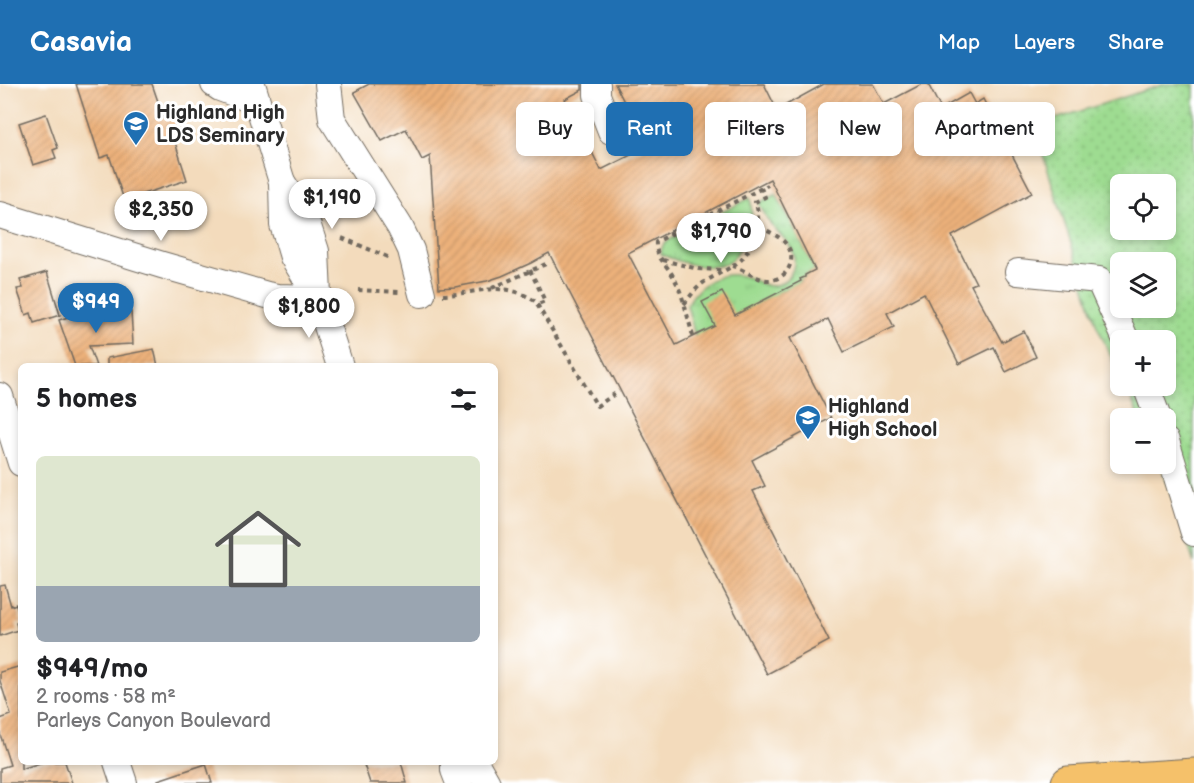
<!DOCTYPE html>
<html lang="en">
<head>
<meta charset="utf-8">
<style>
	:root { --surface:#fff; --page:#f6f6f6; --text:#202124; --muted:#757577; --line:#e0e0e0; --accent:#1f6fb2 }
	body { margin:0; font-family:"Balsamiq Sans",sans-serif; background:var(--page); color:var(--text); height:100vh; display:flex; flex-direction:column; font-size:22px; white-space:nowrap }
	* { box-sizing:border-box; margin:0 }
	p { font-size:20px; color:var(--muted) }
	.icon { flex:none; width:33px; height:33px; fill:none; stroke:currentColor; stroke-width:2; stroke-linecap:round; stroke-linejoin:round }
	.map { position:relative; flex:1; overflow:hidden }
	.details { position:absolute; left:18px; top:279px; width:480px; height:402px; display:flex; flex-direction:column; background:var(--surface); border-radius:9px; box-shadow:0 3px 9px #0003 }
	.details>* { flex:none }
	.guide { position:absolute; left:516px; top:18px; width:570px; height:54px; display:flex; gap:12px }
	.buttons { position:absolute; left:1110px; top:90px; display:grid; gap:12px }
	.buttons a { display:grid; place-items:center; width:66px; height:66px; border-radius:9px; background:var(--surface); box-shadow:0 3px 9px #0003; font-size:30px }
	.price { position:absolute; translate:-50% -51px; padding:0 14px; border-radius:21px; background:#fff; color:#222; font-size:20px; line-height:39px; filter:drop-shadow(0 2px 3px #0008) }
	.price::after { content:''; position:absolute; left:50%; top:36px; width:18px; height:14px; margin-left:-9px; background:inherit; clip-path:polygon(0 0,100% 0,50% 100%) }
	.price.on { background:var(--accent); color:#fff }
	ul { padding:0; list-style:none }
	li { display:grid; align-content:center; gap:12px; height:318px; padding:0 18px }
	li+li { border-top:2px solid var(--line) }
	li span { display:grid; place-items:center; height:186px; border-radius:9px; color:#555 }
	li>.icon { margin-inline-start:auto }
	span .icon { width:108px; height:108px; fill:#fffc; stroke-width:1 }
	li b { font-size:26px }
	h2 { display:flex; justify-content:space-between; align-items:center; height:72px; padding:0 18px; font-size:26px }
	.chip { padding:0 21px; border-radius:9px; background:var(--surface); box-shadow:0 3px 9px #0003; font-size:21px; line-height:54px }
	.chip.on { background:var(--accent); color:#fff }
	header { display:flex; align-items:center; gap:36px; box-sizing:border-box; height:84px; padding:0 30px; background:var(--accent); color:#fff }
	header strong { font-size:28px }
	nav { display:flex; gap:33px; margin-inline-start:auto; font-size:21px }
	.map>svg:first-child { display:block }
	.grass { fill:url(#grass-tufts); stroke:#64845e; stroke-width:1.5 }
	.park { fill:url(#park-dots); stroke:#64845e; stroke-width:1.5; fill-rule:evenodd }
	.building { fill:url(#building-hatch); fill-rule:evenodd }
	.lines { fill:none; stroke-linecap:round; stroke-linejoin:round }
	.minor-casing { stroke:#71695e; stroke-width:28 }
	.major-casing { stroke:#71695e; stroke-width:35 }
	.path { stroke:#71695e; stroke-width:4; stroke-dasharray:4.5 4.5; stroke-linecap:butt }
	.minor { stroke:#fff; stroke-width:26 }
	.major { stroke:#f5c16b; stroke-width:33 }
	.labels { text-anchor:middle; stroke-width:6; stroke-linejoin:round; paint-order:stroke }
	.poi-label { font-size:20px; font-weight:bold; fill:#2b2b2b; stroke:#fff; text-anchor:start }
</style>
</head>
<body>
<header>
<strong>Casavia</strong>
<nav><a>Map</a><a>Layers</a><a>Share</a></nav>
</header>
<div class="map">
<svg width="1194" height="699" viewBox="0 0 1194 699">
	<defs>
		<pattern id="grass-tufts" width="24" height="20" patternUnits="userSpaceOnUse" patternTransform="scale(1.5)"><rect width="24" height="20" fill="#9edc91"/><path d="M3 7l-1-3M5 7V3M7 7l1-3M15 17l-1-3M17 17v-4M19 17l1-3" fill="none" stroke="#88bd7d"/></pattern>
		<pattern id="park-dots" width="8" height="8" patternUnits="userSpaceOnUse" patternTransform="scale(1.5)"><rect width="8" height="8" fill="#9edc91"/><path d="M2 2h.1M6 6h.1" fill="none" stroke="#88bd7d" stroke-width="1.8" stroke-linecap="round"/></pattern>
		<pattern id="building-hatch" width="6" height="6" patternUnits="userSpaceOnUse" patternTransform="scale(1.5)"><rect width="6" height="6" fill="#ecb17a"/><path d="M-1 1l2-2M0 6l6-6M5 7l2-2" fill="none" stroke="#cb986a"/></pattern>
	</defs>
	<rect width="100%" height="100%" fill="#fff"/>
	<filter id="ink" filterUnits="userSpaceOnUse"><feTurbulence type="fractalNoise" baseFrequency=".0167" numOctaves="2"/><feDisplacementMap in="SourceGraphic" scale="12" xChannelSelector="R" yChannelSelector="G"/><feConvolveMatrix kernelMatrix="1 2 1 2 8 2 1 2 1" color-interpolation-filters="sRGB"/></filter>
	<filter id="wash" filterUnits="userSpaceOnUse"><feTurbulence type="fractalNoise" baseFrequency=".008" numOctaves="4" result="noise"/><feDisplacementMap in="SourceGraphic" scale="24" xChannelSelector="R" yChannelSelector="G"/><feGaussianBlur stdDeviation="1.35" result="paint"/><feColorMatrix in="noise" values="0 0 0 0 0 0 0 0 0 0 0 0 0 0 0 0 0 1.4 0 .05"/><feComposite in="paint" operator="in"/></filter>
	<g filter="url(#wash)">
		<rect width="100%" height="100%" fill="#f3dbbc"/>
		<g class="grass">
			<path d="M776 110 815 186 805 191V193L800 195 801 197 695 252 687 221C700 198 723 184 749 194 757 196 762 202 771 202 788 201 798 184 793 168 790 158 780 151 773 143 767 137 763 127 759 119Z"/>
			<path d="M750 114C754 134 751 151 738 167 735 172 730 178 725 180 707 187 678 178 661 170L662 164 664 159 704 137Z"/>
		</g>
		<path class="park" d="M1165 0H1194V479L1162 383 1166 380V334H1140L1125 302H1166V256H1120V292L1097 242 1034 42ZM1120 100H1166V146H1120ZM1120 178H1166V224H1120Z"/>
		<g id="blocks">
			<g class="building">
				<polygon points="76,0 152,0 164,35 173,32 180,53 174,55 187,96 124,116 109,71 100,74"/>
				<path d="M369 0H582V6L565 15 601 86 647 63 615 0H764L777 26 824 0H873L884 20 922 0H928L941 25 969 9 975 20 983 15 1032 109 952 152 976 199 971 201 1002 258 1024 247 1036 273 1006 288 994 263 959 280 924 209 887 229 894 243 844 268 828 235 790 254 831 334 752 376 765 402 753 407 829 557 767 590 549 169 531 179 502 192 487 197 455 203 439 204 430 72 422 76 406 45 382 57 354 8ZM770 95 815 186 805 191V193L800 195 801 197 735 231 722 208 702 218 715 242 676 261 628 169Z"/>
				<polygon points="46,30 58,64 53,66 56,74 33,81 19,39"/>
				<polygon points="47,188 60,231 34,239 31,229 26,231 17,205 23,204 20,196"/>
				<polygon points="131,228 133,260 89,262 96,282 75,282 59,236 77,230"/>
				<polygon points="154,265 158,282 107,282 107,274"/>
				<polygon points="5,501 11,522 16,520 21,538 16,539 18,546 0,552 0,502"/>
				<polygon points="21,582 21,685 43,678 65,678 72,699 0,699 0,684 10,681 0,650 0,635 11,631 0,597 0,588"/>
				<polygon points="363,678 401,678 407,699 370,699"/>
				<polygon points="206,680 212,699 159,699 158,696"/>
			</g>
		</g>
	</g>
	<g filter="url(#ink)">
		<use href="#blocks" fill-opacity="0" stroke="#71695e" stroke-width="1.5"/>
		<g class="lines">
			<defs>
				<g id="minor">
					<polyline points="214,0 220,4 257,18"/>
					<polyline points="252,0 282,98 283,141 288,156 293,173 318,214 340,282"/>
					<polyline points="328,0 332,35 400,143 411,166 422,210"/>
					<polyline points="597,0 597,11 611,47"/>
					<polyline points="282,98 305,133 316,167 318,211"/>
					<polyline points="0,131 162,181 267,211 277,213 318,214"/>
					<polyline points="1018,188 1099,196 1126,256"/>
					<polyline points="1146,302 1158,334"/>
					<polyline points="0,312 21,379"/>
					<polyline points="1166,357 1194,449"/>
					<polyline points="117,678 124,699"/>
					<polyline points="454,678 454,686 459,699"/>
					<polyline points="475,678 487,699"/>
				</g>
				<polyline id="major" points="1068,699 1194,691"/>
			</defs>
			<use href="#minor" class="minor-casing"/>
			<use href="#major" class="major-casing"/>
			<g class="path">
				<polyline points="342,154 390,174"/>
				<polyline points="663,176 698,185 723,186"/>
				<path d="M732 182C744 185 755 195 767 196 786 198 799 175 786 160 780 152 767 147 758 142"/>
				<polyline points="530,186 545,217 538,220"/>
				<polyline points="492,204 548,179"/>
				<polyline points="358,206 399,208"/>
				<path d="M443 211C478 210 502 195 535 217L597 322 619 307"/>
				<path d="M684 220C690 213 695 205 703 199 713 192 736 182 742 175 754 161 763 135 755 118L765 113 761 104"/>
				<path d="M693 252C687 232 683 209 673 192 666 180 655 172 656 158L768 101"/>
			</g>
			<use href="#minor" class="minor"/>
			<use href="#major" class="major"/>
		</g>
	</g>
	<defs>
		<symbol id="school-pin" viewBox="-11 -11 22 30"><path d="M0 17L-7.5 6A9.5 9.5 0 1 1 7.5 6Z" fill="#1f6fb2" stroke="#fff"/><path d="M0-5L7-2L0 1L-7-2ZM-4 1L0 2.5L4 1V4Q0 6-4 4Z" fill="#fff"/></symbol>
	</defs>
	<g fill-rule="evenodd">
		<use href="#school-pin" x="121" y="25" width="30" height="40"/>
		<use href="#school-pin" x="793" y="319" width="30" height="40"/>
	</g>
	<g class="labels">
		<g class="poi-label">
			<text x="156" y="35">Highland High<tspan x="156" dy="23">LDS Seminary</tspan></text>
			<text x="828" y="329">Highland<tspan x="828" dy="23">High School</tspan></text>
		</g>
	</g>
</svg>
<div class="buttons">
<a><svg class="icon" aria-label="locate" viewBox="0 0 24 24"><circle cx="12" cy="12" r="6"/><path d="M12 2v4M12 18v4M2 12h4M18 12h4"/></svg></a>
<a><svg class="icon" aria-label="layers" viewBox="0 0 24 24"><path d="M12 4l9 5-9 5-9-5zM3 14l9 5 9-5"/></svg></a>
<a>+</a>
<a>−</a>
</div>
<b class="price" style="left:332px;top:146px">$1,190</b>
<b class="price" style="left:161px;top:158px">$2,350</b>
<b class="price" style="left:721px;top:180px">$1,790</b>
<b class="price on" style="left:96px;top:250px">$949</b>
<b class="price" style="left:309px;top:255px">$1,800</b>
<div class="guide">
<a class="chip">Buy</a>
<a class="chip on">Rent</a>
<a class="chip">Filters</a>
<a class="chip">New</a>
<a class="chip">Apartment</a>
</div>
<section class="details">
<h2>5 homes<svg class="icon" aria-label="filters" viewBox="0 0 24 24"><path d="M4 7h16M4 17h16"/><circle cx="9" cy="7" r="2"/><circle cx="15" cy="17" r="2"/></svg></h2>
<ul>
<li><span style="background:linear-gradient(#dfe7d0 70%,#9aa5b1 0)"><svg class="icon" aria-label="home" viewBox="0 0 24 24"><path d="M3 11l9-7 9 7M6 9v11h12V9"/></svg></span><div><b>$949/mo</b><p>2 rooms · 58 m²</p><p>Parleys Canyon Boulevard</p></div></li>
</ul>
</section>
</div>
</body>
</html>
